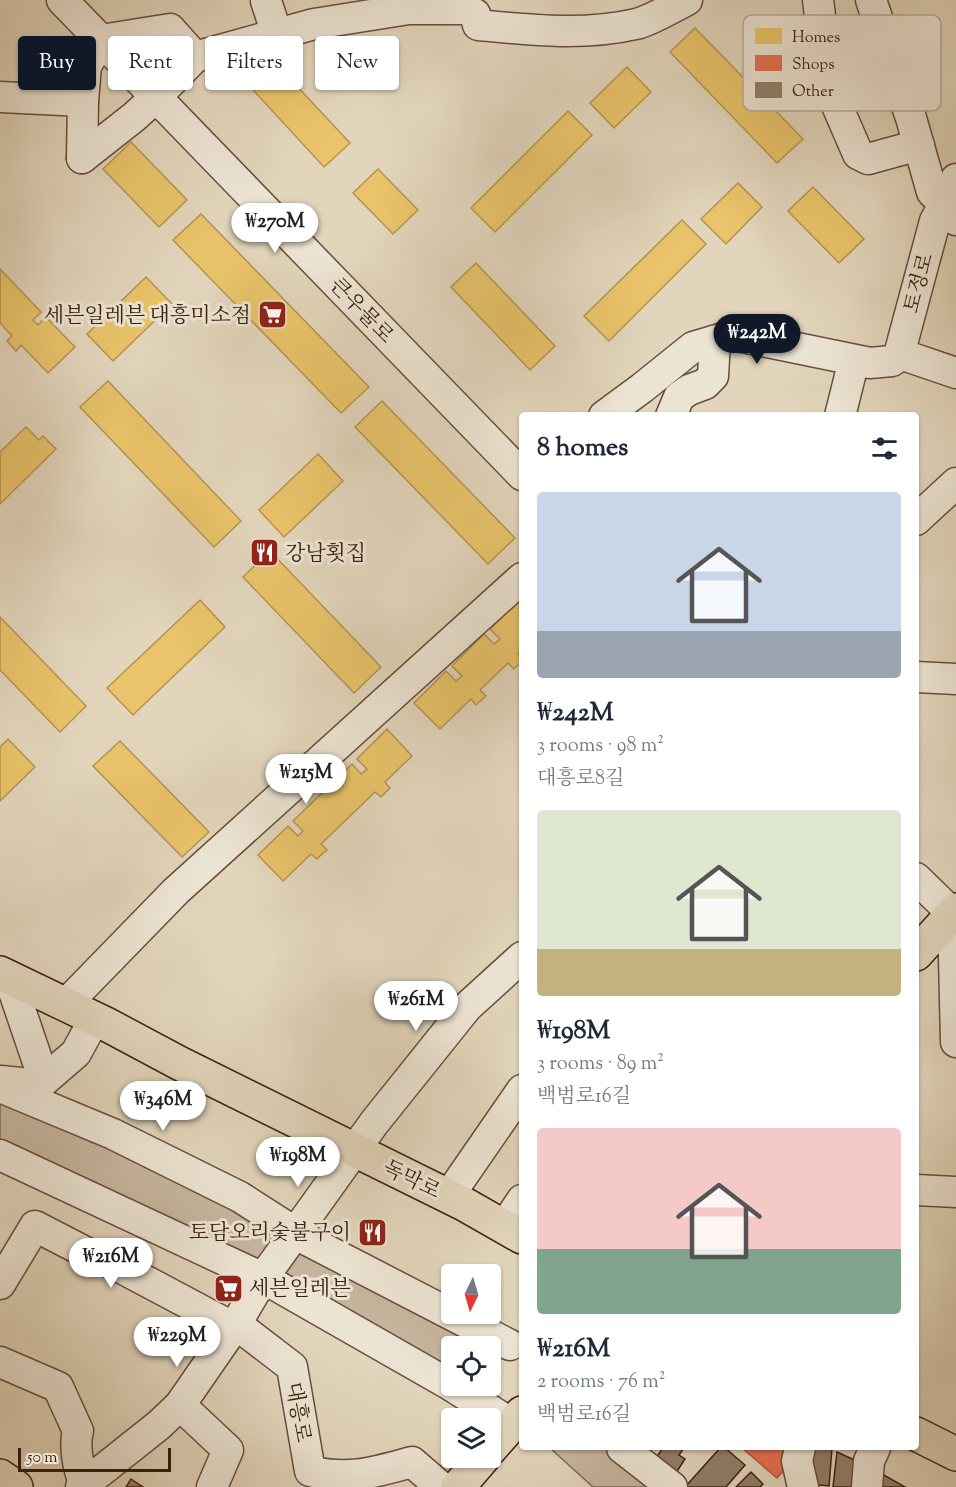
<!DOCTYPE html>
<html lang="en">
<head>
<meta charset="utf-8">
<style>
	:root { --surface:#fff; --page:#f6f6f7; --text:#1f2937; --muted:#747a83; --accent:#111827 }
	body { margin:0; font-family:"Sorts Mill Goudy","Noto Serif KR",serif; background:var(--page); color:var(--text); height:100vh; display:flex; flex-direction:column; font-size:22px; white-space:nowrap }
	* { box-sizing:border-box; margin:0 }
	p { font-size:20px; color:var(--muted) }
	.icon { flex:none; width:33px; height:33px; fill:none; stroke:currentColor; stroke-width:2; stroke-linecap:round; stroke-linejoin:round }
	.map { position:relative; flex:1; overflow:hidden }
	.details { position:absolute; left:519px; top:412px; width:400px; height:1038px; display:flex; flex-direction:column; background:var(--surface); border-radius:6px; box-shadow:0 2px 4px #0004 }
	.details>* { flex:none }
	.guide { position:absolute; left:18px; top:36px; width:411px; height:54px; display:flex; gap:12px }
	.needle { width:39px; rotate:185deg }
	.tools { position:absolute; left:441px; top:1264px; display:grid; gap:12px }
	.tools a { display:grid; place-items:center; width:60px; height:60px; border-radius:6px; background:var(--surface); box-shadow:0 2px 4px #0004; font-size:30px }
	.scale { position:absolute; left:18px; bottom:15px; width:153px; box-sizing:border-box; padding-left:6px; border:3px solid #3c2110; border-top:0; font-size:16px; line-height:21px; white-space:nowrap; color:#3c2110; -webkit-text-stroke:4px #ece4d3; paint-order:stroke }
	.price { position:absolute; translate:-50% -51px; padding:0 14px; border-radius:21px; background:#fff; color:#222; font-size:20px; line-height:39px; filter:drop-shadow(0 2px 3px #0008) }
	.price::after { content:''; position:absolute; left:50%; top:36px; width:18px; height:14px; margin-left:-9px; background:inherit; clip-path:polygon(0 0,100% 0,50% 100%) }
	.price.current { background:var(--accent); color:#fff }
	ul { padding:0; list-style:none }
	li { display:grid; align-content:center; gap:12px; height:318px; padding:0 18px }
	li span { display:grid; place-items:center; height:186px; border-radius:6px; color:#555 }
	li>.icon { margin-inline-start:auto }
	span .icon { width:108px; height:108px; fill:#fffc; stroke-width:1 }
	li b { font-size:26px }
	h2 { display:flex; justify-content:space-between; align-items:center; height:72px; padding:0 18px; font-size:26px }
	.chip { padding:0 21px; border-radius:6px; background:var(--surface); box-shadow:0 2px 4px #0004; font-size:21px; line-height:54px }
	.chip.current { background:var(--accent); color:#fff }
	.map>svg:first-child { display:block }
	.green { fill:#c6b69e; stroke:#816c57; stroke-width:1.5 }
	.homes { fill:#e9c46a; stroke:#b5934f; stroke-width:1.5 }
	.shops { fill:#e76f51; stroke:#b4583e; stroke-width:1.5 }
	.building { fill:#927f69; stroke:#3c2110; stroke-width:1.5 }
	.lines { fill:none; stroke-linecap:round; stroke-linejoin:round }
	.minor-casing { stroke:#664e3b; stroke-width:33 }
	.major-casing { stroke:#3c2110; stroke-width:36 }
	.minor { stroke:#ece4d3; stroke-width:30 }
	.major { stroke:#e2d5bb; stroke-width:33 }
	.labels { text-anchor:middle; stroke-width:6; stroke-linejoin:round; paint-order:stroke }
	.street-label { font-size:21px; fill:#3c2110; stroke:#ece4d3 }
	.poi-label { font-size:21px; fill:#3c2110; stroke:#ece4d3; text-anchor:end }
	.key { fill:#ece4d3; stroke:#b7aa98; stroke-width:1.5 }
	.key-label { font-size:16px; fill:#3c2110 }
</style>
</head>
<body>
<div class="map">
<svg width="956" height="1487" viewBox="0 0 956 1487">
	<rect width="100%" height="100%" fill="#e2d5bb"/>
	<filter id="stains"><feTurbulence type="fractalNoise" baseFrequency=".00333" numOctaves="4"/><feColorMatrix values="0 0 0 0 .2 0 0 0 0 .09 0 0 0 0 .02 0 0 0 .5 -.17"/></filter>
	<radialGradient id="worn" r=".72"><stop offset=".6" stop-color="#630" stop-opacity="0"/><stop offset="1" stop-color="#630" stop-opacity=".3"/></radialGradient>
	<g class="green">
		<polygon points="0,1090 235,1200 490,1347 452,1347 452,1386 214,1265 0,1167"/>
		<polygon points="550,1448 613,1448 659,1487 593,1487"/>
	</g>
	<g class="homes">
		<polygon points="695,28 803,139 777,163 670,52"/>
		<polygon points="279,67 350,143 324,167 254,91"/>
		<polygon points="627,67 651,92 614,128 590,103"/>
		<polygon points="568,111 592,135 495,232 471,208"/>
		<polygon points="131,142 187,200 159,227 103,169"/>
		<polygon points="378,169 418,210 393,234 353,193"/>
		<polygon points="738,183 762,207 726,244 701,219"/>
		<polygon points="813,187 864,239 839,263 788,211"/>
		<polygon points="201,214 369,387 341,413 173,240"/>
		<polygon points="682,220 706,244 609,341 584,316"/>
		<polygon points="476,263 555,346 530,370 451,287"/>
		<polygon points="0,269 41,312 33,320 38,325 46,317 75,347 48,373 21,345 16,351 7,341 12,336 0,323"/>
		<polygon points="146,277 172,304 113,361 87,334"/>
		<polygon points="108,381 241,521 214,547 80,407"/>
		<polygon points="382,401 515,538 488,564 355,427"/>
		<polygon points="26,427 39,440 43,436 56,449 0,504 0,452"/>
		<polygon points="318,454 343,481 284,537 259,510"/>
		<polygon points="270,551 381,667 354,693 243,577"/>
		<polygon points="522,597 522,650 518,654 522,658 522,661 514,669 508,663 480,690 486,696 476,705 471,699 440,729 414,703 446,671 456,681 462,676 452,666 484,634 494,644 500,639 490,629"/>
		<polygon points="200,600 225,627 133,715 107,688"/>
		<polygon points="0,617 86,706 60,732 0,670"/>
		<polygon points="387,729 412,756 385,782 390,788 381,797 375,792 321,844 327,850 322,854 317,859 311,854 283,881 258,855 288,826 298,836 303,831 293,821 352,764 361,774 367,769 357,759"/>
		<polygon points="8,739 35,767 0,801 0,747"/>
		<polygon points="120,741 209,832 182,857 93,766"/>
	</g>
	<polygon class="shops" points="742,1448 791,1448 791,1463 777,1478"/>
	<g class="building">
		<polygon points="663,1448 684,1448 679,1455 685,1459 676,1473 655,1459"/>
		<polygon points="720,1448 725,1448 745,1465 726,1487 687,1487 686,1486"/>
		<polygon points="809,1448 832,1448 829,1486 810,1484"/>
		<polygon points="837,1452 861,1463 859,1487 833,1487"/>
		<polygon points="751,1472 763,1484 760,1487 736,1487"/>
		<polygon points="882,1474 905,1487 880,1487"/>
		<polygon points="131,1479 143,1487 126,1487"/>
	</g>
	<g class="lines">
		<defs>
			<g id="minor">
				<polyline points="62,0 522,475"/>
				<polyline points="818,0 829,87 858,154 868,159 919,145"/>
				<polyline points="871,0 911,118 932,192 952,212 956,220"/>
				<polyline points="266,1 277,34"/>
				<polyline points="0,97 83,101"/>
				<path d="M82 158 134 117 156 97 195 57 314 24 409 9H466L475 14 478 25C530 30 584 36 636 24 650 21 673 7 687 0"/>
				<polyline points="82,158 83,101 86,66 101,40 170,29 195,57"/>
				<polyline points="899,355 935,221 954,186 956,179"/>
				<polyline points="899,355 909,357 956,373"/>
				<polyline points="604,416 642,388 693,347 733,335 870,363 892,361 899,355"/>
				<polyline points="671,416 679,397 689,390 705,384 713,376 715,341"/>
				<polyline points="840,416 854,360"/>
				<polyline points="916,520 956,483"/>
				<polyline points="916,677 956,679"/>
				<polyline points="916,878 953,914 956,1042"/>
				<polyline points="9,977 44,1080"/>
				<polyline points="66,1004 176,891 522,578"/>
				<polyline points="1,1081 39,1085 76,1053 95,1018"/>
				<polyline points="0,1087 113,1134 240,1197 307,1240 510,1345"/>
				<polyline points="0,1155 263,1278 452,1386"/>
				<polyline points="916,1190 956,1192"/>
				<polyline points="448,1197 522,1090"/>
				<polyline points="504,1227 522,1200"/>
				<path d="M0 1284 35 1226 93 1256 114 1264 223 1322 236 1324 292 1367 310 1471C349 1481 375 1472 412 1462L441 1487"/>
				<path d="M0 1362 58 1387 78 1431C74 1444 78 1471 85 1483"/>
				<polyline points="452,1386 512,1424"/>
				<polyline points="180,1405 228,1450 212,1487"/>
				<polyline points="622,1448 672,1487"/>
				<polyline points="800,1448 797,1461 803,1487"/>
				<polyline points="81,1487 159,1425 180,1405 236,1324 263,1278 374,1123 467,1007 522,957"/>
				<polyline points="867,1487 869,1461 875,1448"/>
			</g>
			<g id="major">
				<polyline points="916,954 956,910"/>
				<polyline points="0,973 106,1024 179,1063 464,1204 522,1237"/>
				<polyline points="916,1434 956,1454"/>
				<polyline points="490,1449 522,1413"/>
				<polyline points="0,1476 16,1487"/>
				<polyline points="458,1487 483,1458"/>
			</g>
		</defs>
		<use href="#minor" class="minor-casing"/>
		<use href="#major" class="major-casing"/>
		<use href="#minor" class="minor"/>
		<use href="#major" class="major"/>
	</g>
	<defs>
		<symbol id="supermarket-square" viewBox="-11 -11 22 22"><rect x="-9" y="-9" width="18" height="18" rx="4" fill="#8f2418" stroke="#ece4d3"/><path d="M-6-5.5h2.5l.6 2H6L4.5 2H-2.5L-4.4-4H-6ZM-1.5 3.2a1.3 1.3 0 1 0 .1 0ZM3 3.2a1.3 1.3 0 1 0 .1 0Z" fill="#fff"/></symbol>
		<symbol id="restaurant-square" viewBox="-11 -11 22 22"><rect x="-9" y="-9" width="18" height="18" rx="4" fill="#8f2418" stroke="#ece4d3"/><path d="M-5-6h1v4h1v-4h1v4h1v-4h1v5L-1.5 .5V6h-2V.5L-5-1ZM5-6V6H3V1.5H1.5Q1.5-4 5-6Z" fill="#fff"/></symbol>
	</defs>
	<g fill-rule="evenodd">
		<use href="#supermarket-square" x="256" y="298" width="33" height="33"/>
		<use href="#restaurant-square" x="248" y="536" width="33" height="33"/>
		<use href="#restaurant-square" x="356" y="1216" width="33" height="33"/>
		<use href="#supermarket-square" x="212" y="1272" width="33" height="33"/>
	</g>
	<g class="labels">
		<g class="street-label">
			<text transform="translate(918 283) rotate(-75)" y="7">토정로</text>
			<text transform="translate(362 310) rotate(46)" y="7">큰우물로</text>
			<text transform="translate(412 1179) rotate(26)" y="7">독막로</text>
			<text transform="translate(299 1412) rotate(80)" y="7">대흥로</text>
		</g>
		<g class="poi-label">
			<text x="251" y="322">세븐일레븐 대흥미소점</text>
			<text x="285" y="560" text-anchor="start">강남횟집</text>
			<text x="351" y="1239">토담오리숯불구이</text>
			<text x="249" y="1295" text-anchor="start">세븐일레븐</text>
		</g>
	</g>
	<rect x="743" y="15" width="198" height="96" rx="9" class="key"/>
	<rect x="755" y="28" width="27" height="16" fill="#e9c46a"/>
	<rect x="755" y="55" width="27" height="16" fill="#e76f51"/>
	<rect x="755" y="82" width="27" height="16" fill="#927f69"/>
	<g class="key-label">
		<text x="792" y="42">Homes</text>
		<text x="792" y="69">Shops</text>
		<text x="792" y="96">Other</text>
	</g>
	<rect width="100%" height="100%" filter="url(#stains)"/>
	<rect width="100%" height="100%" fill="url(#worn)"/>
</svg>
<div class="tools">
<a><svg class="needle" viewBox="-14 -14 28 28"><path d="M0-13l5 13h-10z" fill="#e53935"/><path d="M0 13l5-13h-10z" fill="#747a83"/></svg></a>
<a><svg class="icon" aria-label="locate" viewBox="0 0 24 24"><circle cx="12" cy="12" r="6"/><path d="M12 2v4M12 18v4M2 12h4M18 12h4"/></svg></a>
<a><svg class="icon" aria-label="layers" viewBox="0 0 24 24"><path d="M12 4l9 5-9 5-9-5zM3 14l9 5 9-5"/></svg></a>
</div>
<div class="scale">50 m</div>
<b class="price" style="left:275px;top:254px">₩270M</b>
<b class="price current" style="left:757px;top:365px">₩242M</b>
<b class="price" style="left:306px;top:805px">₩215M</b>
<b class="price" style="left:416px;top:1032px">₩261M</b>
<b class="price" style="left:163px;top:1132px">₩346M</b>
<b class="price" style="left:298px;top:1188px">₩198M</b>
<b class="price" style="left:111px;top:1289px">₩216M</b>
<b class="price" style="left:177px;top:1368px">₩229M</b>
<div class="guide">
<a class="chip current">Buy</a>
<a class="chip">Rent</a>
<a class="chip">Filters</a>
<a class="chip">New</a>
</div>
<section class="details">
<h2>8 homes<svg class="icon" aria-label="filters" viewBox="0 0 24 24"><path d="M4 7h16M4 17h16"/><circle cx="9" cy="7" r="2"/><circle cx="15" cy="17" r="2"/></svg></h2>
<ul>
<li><span style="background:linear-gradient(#c9d6e8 75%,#9aa5b1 0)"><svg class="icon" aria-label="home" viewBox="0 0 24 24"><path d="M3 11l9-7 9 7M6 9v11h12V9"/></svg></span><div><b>₩242M</b><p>3 rooms · 98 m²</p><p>대흥로8길</p></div></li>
<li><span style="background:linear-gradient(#dfe7d0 75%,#c2b280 0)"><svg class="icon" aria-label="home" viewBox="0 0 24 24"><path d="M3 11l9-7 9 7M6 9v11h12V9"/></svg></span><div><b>₩198M</b><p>3 rooms · 89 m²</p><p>백범로16길</p></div></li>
<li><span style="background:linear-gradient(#f6c9c9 65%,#7fa58c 0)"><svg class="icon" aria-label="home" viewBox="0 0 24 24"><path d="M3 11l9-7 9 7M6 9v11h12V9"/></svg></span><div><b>₩216M</b><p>2 rooms · 76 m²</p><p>백범로16길</p></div></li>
</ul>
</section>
</div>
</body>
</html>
